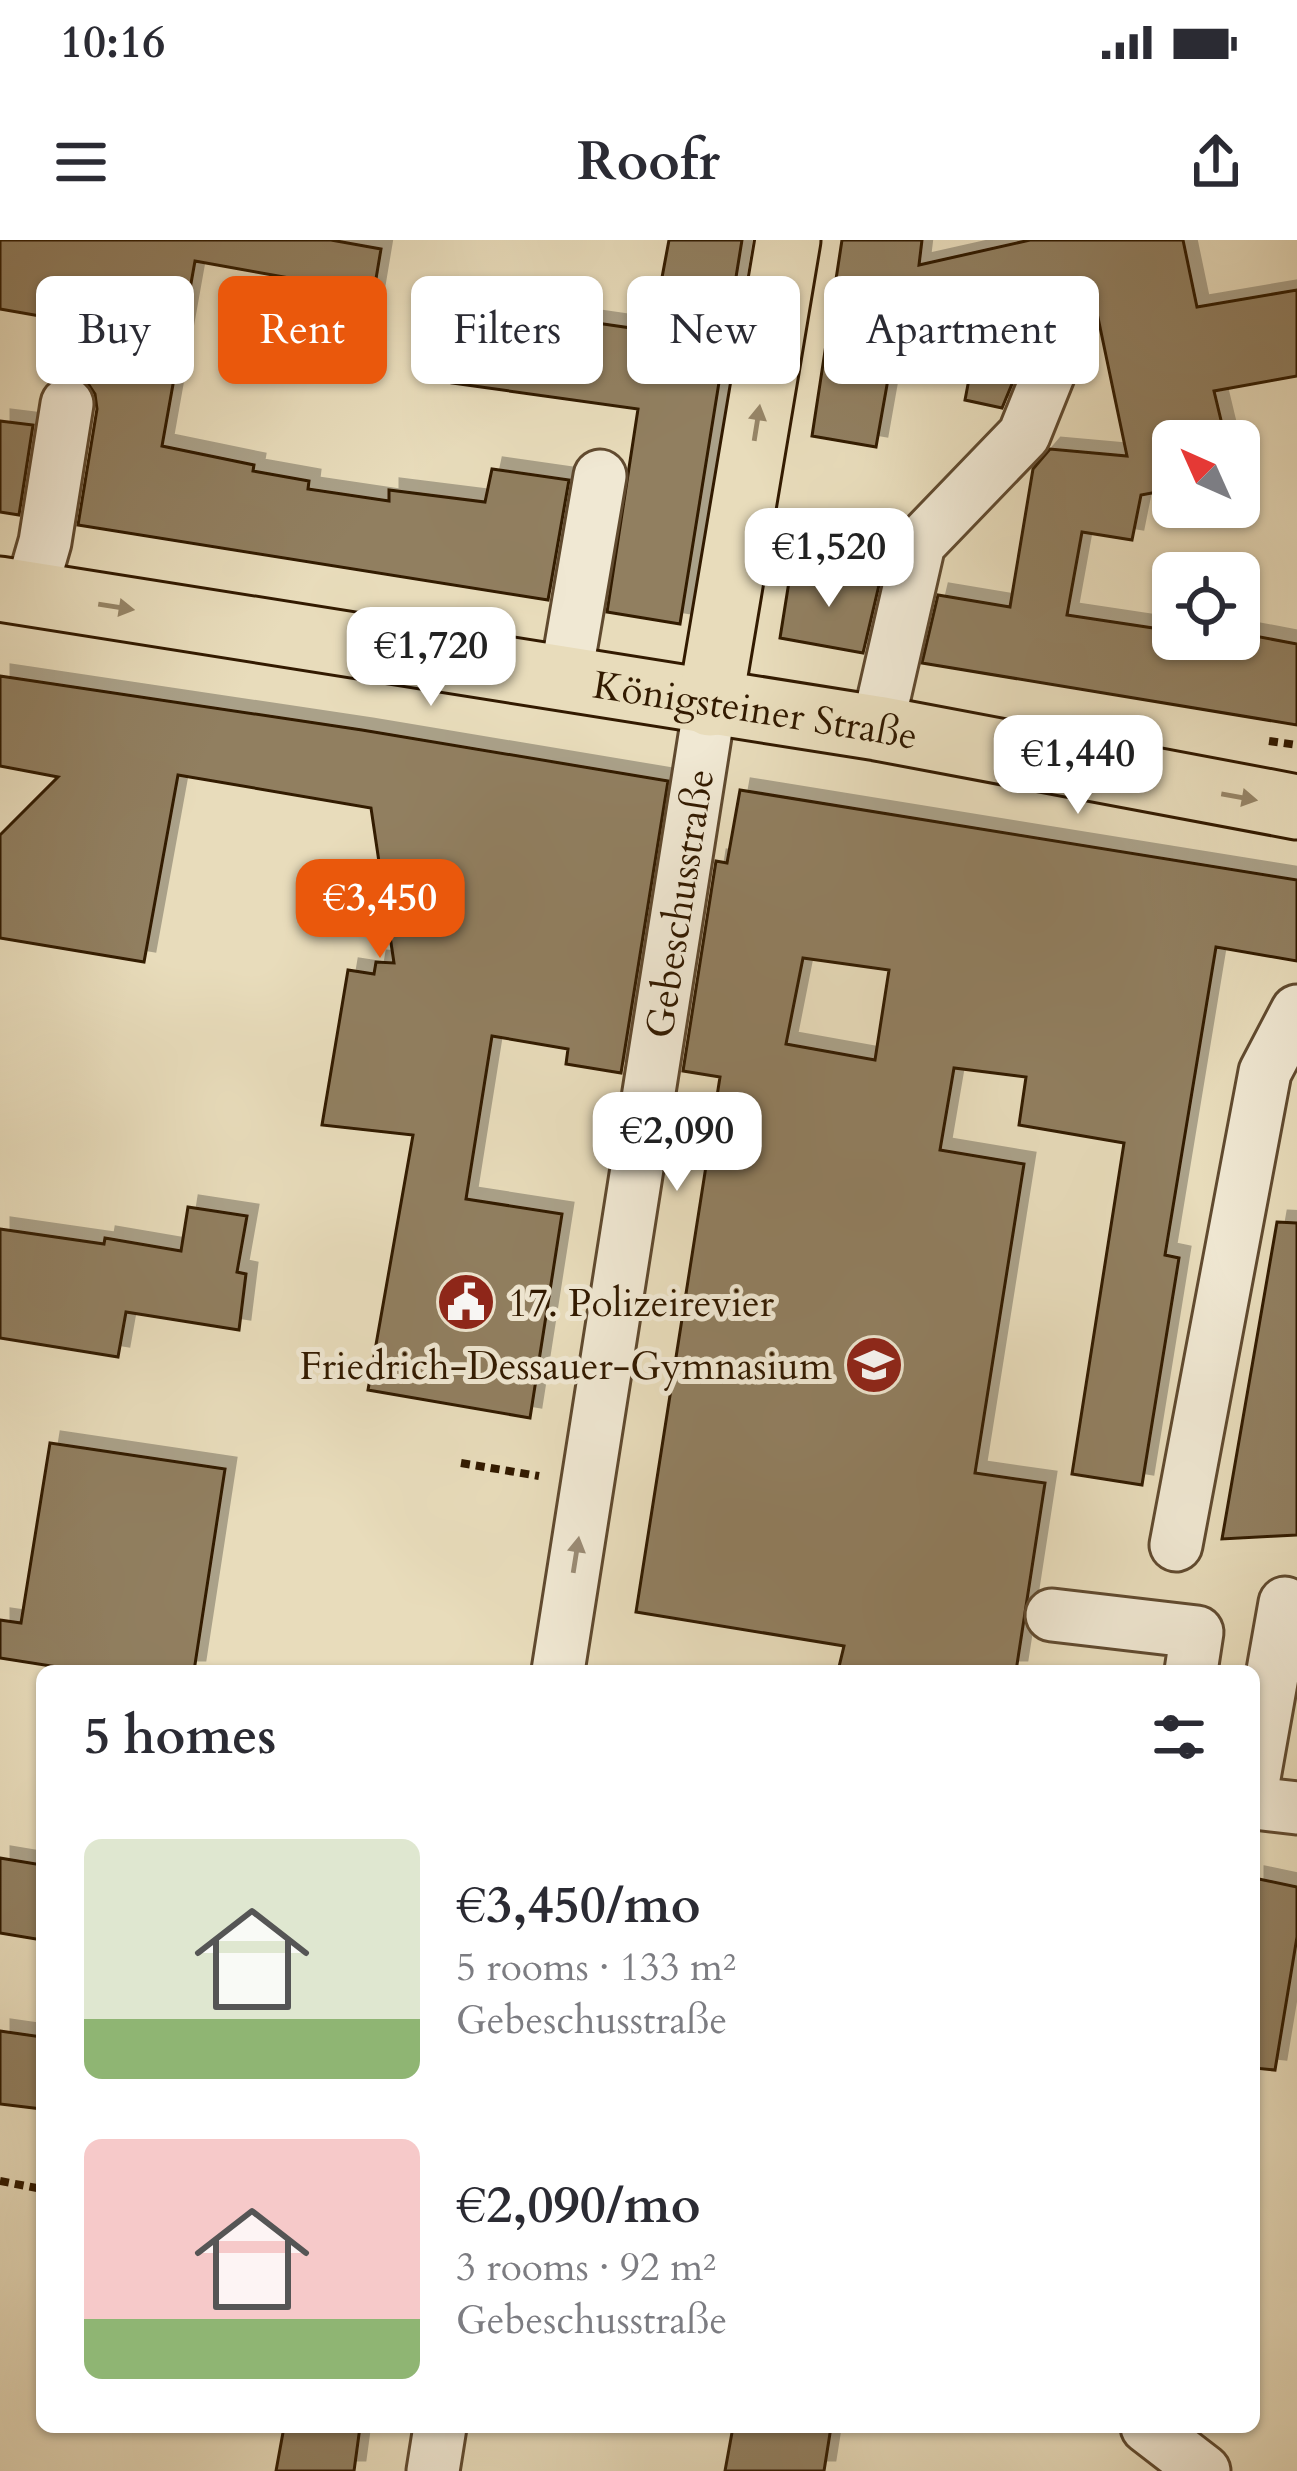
<!DOCTYPE html>
<html lang="en">
<head>
<meta charset="utf-8">
<style>
	:root { --surface:#fff; --page:#f7f7f7; --text:#2b2b33; --muted:#7c7c81; --accent:#ea580c }
	body { margin:0; font-family:Cardo,serif; background:var(--page); color:var(--text); height:100vh; display:flex; flex-direction:column; font-size:45px; white-space:nowrap }
	* { box-sizing:border-box; margin:0 }
	p { font-size:39px; color:var(--muted) }
	.icon { flex:none; width:66px; height:66px; fill:none; stroke:currentColor; stroke-width:2; stroke-linecap:round; stroke-linejoin:round }
	.map { position:relative; flex:1; overflow:hidden }
	.panel { position:absolute; left:36px; top:1425px; width:1224px; height:768px; display:flex; flex-direction:column; background:var(--surface); border-radius:18px; box-shadow:0 3px 9px #0004 }
	.panel>* { flex:none }
	.top-card { position:absolute; left:36px; top:36px; width:1227px; height:108px; display:flex; gap:24px }
	.needle { width:78px; rotate:315deg }
	.fabs { position:absolute; left:1152px; top:180px; display:grid; gap:24px }
	.fabs a { display:grid; place-items:center; width:108px; height:108px; border-radius:18px; background:var(--surface); box-shadow:0 3px 9px #0004; font-size:60px }
	.price { position:absolute; translate:-50% -102px; padding:0 27px; border-radius:24px; background:#fff; color:#222; font-size:39px; line-height:78px; filter:drop-shadow(0 3px 6px #0008) }
	.price::after { content:''; position:absolute; left:50%; top:72px; width:36px; height:27px; margin-left:-18px; background:inherit; clip-path:polygon(0 0,100% 0,50% 100%) }
	.price.on { background:var(--accent); color:#fff }
	ul { padding:0; list-style:none }
	li { display:flex; align-items:center; gap:36px; height:300px; padding:0 48px }
	li span { display:grid; place-items:center; flex:none; width:336px; height:240px; border-radius:18px; color:#555 }
	li>.icon { margin-inline-start:auto }
	span .icon { width:144px; height:144px; fill:#fffc; stroke-width:1 }
	li b { font-size:51px }
	h2 { display:flex; justify-content:space-between; align-items:center; height:144px; padding:0 48px; font-size:51px }
	.pill { padding:0 42px; border-radius:18px; background:var(--surface); box-shadow:0 3px 9px #0004; font-size:42px; line-height:108px }
	.pill.on { background:var(--accent); color:#fff }
	.status { display:flex; justify-content:space-between; align-items:center; height:84px; padding:0 60px; background:var(--surface); direction:ltr }
	.status svg { height:33px; fill:currentColor }
	header { display:flex; justify-content:space-between; align-items:center; height:156px; padding:0 48px; background:var(--surface); font-size:54px; font-weight:600 }
	.map>svg:first-child { display:block }
	.building { fill:#917f61; stroke:#321a00; stroke-width:3; fill-rule:evenodd; filter:url(#shadow) }
	.lines { fill:none; stroke-linecap:round; stroke-linejoin:round }
	.minor-casing { stroke:#604a2f; stroke-width:57 }
	.major-casing { stroke:#321a00; stroke-width:69 }
	.path { stroke:#321a00; stroke-width:8; stroke-dasharray:9 6; stroke-linecap:butt }
	.minor { stroke:#f0e8d3; stroke-width:51 }
	.major { stroke:#e8dcbb; stroke-width:63 }
	.oneway { fill:#968567 }
	.oneway2 { fill:#9a8b74 }
	.labels { text-anchor:middle; stroke-width:10; stroke-linejoin:round; paint-order:stroke }
	.street-label { font-size:39px; fill:#321a00; stroke:#f0e8d3 }
	.poi-label { font-size:39px; fill:#321a00; stroke:#f0e8d3; text-anchor:start }
</style>
</head>
<body>
<div class="status"><b>10:16</b><svg viewBox="0 0 49 12"><path d="M0 12V9h3v3zM5 12V6h3v6zM10 12V3h3v9zM15 12V0h3v12zM26 1h20v11H26zM47 4h2v5h-2z"/></svg></div>
<header><svg class="icon" aria-label="menu" viewBox="0 0 24 24"><path d="M4 6h16M4 12h16M4 18h16"/></svg>Roofr<svg class="icon" aria-label="share" viewBox="0 0 24 24"><path d="M12 15V3M7 8l5-5 5 5M5 13v7h14v-7"/></svg></header>
<div class="map">
<svg width="1297" height="2231" viewBox="0 0 1297 2231">
	<defs>
		<filter id="shadow"><feDropShadow dx="11" dy="-11" stdDeviation="0" flood-color="#0004"/></filter>
	</defs>
	<rect width="100%" height="100%" fill="#e8dcbb"/>
	<filter id="stains"><feTurbulence type="fractalNoise" baseFrequency=".00167" numOctaves="4"/><feColorMatrix values="0 0 0 0 .2 0 0 0 0 .09 0 0 0 0 .02 0 0 0 .5 -.17"/></filter>
	<radialGradient id="worn" r=".72"><stop offset=".6" stop-color="#630" stop-opacity="0"/><stop offset="1" stop-color="#630" stop-opacity=".3"/></radialGradient>
	<g class="building">
		<polygon points="0,0 331,0 381,9 362,122 294,111 306,41 195,21 162,206 254,225 253,231 309,241 308,249 389,261 389,250 485,262 492,229 569,240 548,360 78,285 97,169 95,154 87,142 97,86 0,69"/>
		<polygon points="669,0 742,0 680,384 607,372 638,169 452,143 464,64 652,91"/>
		<polygon points="842,0 922,0 919,25 1030,0 1183,0 1197,67 1297,50 1297,136 1214,151 1226,201 1173,201 1173,249 1141,255 1132,300 1082,292 1067,375 1160,389 1162,379 1173,381 1173,399 1239,399 1239,393 1297,404 1297,485 922,423 938,355 1010,367 1033,229 1050,209 1127,216 1092,49 1030,62 1019,127 1002,168 965,160 978,92 899,77 876,207 812,196"/>
		<polygon points="0,181 33,185 19,275 0,272"/>
		<polygon points="791,329 874,341 873,344 879,345 863,413 780,398"/>
		<polygon points="0,436 362,490 668,541 621,833 566,824 568,809 492,796 466,959 562,974 530,1178 368,1150 413,895 322,885 348,730 374,734 376,722 394,723 371,568 178,535 144,722 0,698 0,595 58,537 0,526"/>
		<path d="M740 550 1297 640V721L1216 707 1165 1015 1179 1018 1142 1245 1072 1234 1124 903 1019 885 1026 837 954 828 940 910 1024 924 975 1233 1045 1243 1016 1431H838L844 1406 636 1372 720 837 683 831 716 621 727 623ZM803 718 889 730 875 820 786 804Z"/>
		<polygon points="188,967 247,976 237,1032 246,1034 239,1090 126,1072 118,1117 0,1098 0,989 104,1004 105,998 181,1011"/>
		<polygon points="1277,982 1297,983 1297,1295 1222,1299"/>
		<polygon points="50,1203 225,1229 194,1431 83,1431 0,1418 0,1380 21,1383"/>
		<polygon points="0,1618 42,1625 42,1700 0,1693"/>
		<polygon points="1254,1638 1297,1647 1297,1697 1275,1830 1254,1828"/>
		<polygon points="0,1791 42,1797 42,1869 0,1864"/>
		<polygon points="284,2187 360,2187 354,2231 276,2231"/>
		<polygon points="733,2187 831,2187 824,2231 725,2231"/>
	</g>
	<g class="lines">
		<defs>
			<g id="minor">
				<polyline points="30,354 45,302 67,164"/>
				<polyline points="565,441 600,236"/>
				<polyline points="877,488 919,304 1024,195 1061,103"/>
				<polyline points="1176,1305 1265,832 1297,771"/>
				<polyline points="1052,1375 1197,1392 1191,1431"/>
				<path id="s1" d="M558 1431 710 464"/>
				<polyline points="1254,1538 1285,1363"/>
				<polyline points="1254,1563 1297,1568"/>
				<polyline points="1147,2187 1204,2231"/>
				<polyline points="433,2231 440,2187"/>
			</g>
			<g id="major">
				<path id="s2" d="M0 349 877 488 1297 567"/>
				<polyline points="710,464 788,0"/>
			</g>
		</defs>
		<use href="#minor" class="minor-casing"/>
		<use href="#major" class="major-casing"/>
		<g class="path">
			<polyline points="1269,501 1297,505"/>
			<polyline points="461,1223 539,1236"/>
			<polyline points="0,1941 42,1949"/>
		</g>
		<use href="#minor" class="minor"/>
		<use href="#major" class="major"/>
	</g>
	<defs><path id="oneway-solid" d="M-6-.8H1V-3.2L6.5 0L1 3.2V.8H-6Z" transform="scale(3)"/></defs>
	<g class="oneway">
		<use href="#oneway-solid" transform="translate(757 183) rotate(-81)"/>
		<use href="#oneway-solid" transform="translate(116 367) rotate(9)"/>
		<use href="#oneway-solid" transform="translate(1239 557) rotate(10)"/>
	</g>
	<use class="oneway2" href="#oneway-solid" transform="translate(576 1315) rotate(-81)"/>
	<defs>
		<symbol id="civic-disc" viewBox="-11 -11 22 22"><circle r="9.5" fill="#8f2418" stroke="#f0e8d3"/><path d="M-.6-6.5H3V-4.5H.6V-3L4-1V1h2V6H-6V1h2V-1L-.6-3ZM-1.2 2.5V6h2.4V2.5Z" fill="#fff"/></symbol>
		<symbol id="school-disc" viewBox="-11 -11 22 22"><circle r="9.5" fill="#8f2418" stroke="#f0e8d3"/><path d="M0-5L7-2L0 1L-7-2ZM-4 1L0 2.5L4 1V4Q0 6-4 4Z" fill="#fff"/></symbol>
	</defs>
	<g fill-rule="evenodd">
		<use href="#civic-disc" x="433" y="1029" width="66" height="66"/>
		<use href="#school-disc" x="841" y="1092" width="66" height="66"/>
	</g>
	<g class="labels">
		<g class="street-label">
			<text dy="14" stroke="none"><textPath href="#s2" startOffset="765">Königsteiner Straße</textPath></text>
			<text dy="14" stroke="none"><textPath href="#s1" startOffset="777">Gebeschusstraße</textPath></text>
		</g>
		<g class="poi-label">
			<text x="508" y="1076">17. Polizeirevier</text>
			<text x="832" y="1139" text-anchor="end">Friedrich-Dessauer-Gymnasium</text>
		</g>
	</g>
	<rect width="100%" height="100%" filter="url(#stains)"/>
	<rect width="100%" height="100%" fill="url(#worn)"/>
</svg>
<div class="fabs">
<a><svg class="needle" viewBox="-14 -14 28 28"><path d="M0-13l5 13h-10z" fill="#e53935"/><path d="M0 13l5-13h-10z" fill="#7c7c81"/></svg></a>
<a><svg class="icon" aria-label="locate" viewBox="0 0 24 24"><circle cx="12" cy="12" r="6"/><path d="M12 2v4M12 18v4M2 12h4M18 12h4"/></svg></a>
</div>
<b class="price" style="left:829px;top:370px">€1,520</b>
<b class="price" style="left:431px;top:469px">€1,720</b>
<b class="price" style="left:1078px;top:577px">€1,440</b>
<b class="price on" style="left:380px;top:721px">€3,450</b>
<b class="price" style="left:677px;top:954px">€2,090</b>
<div class="top-card">
<a class="pill">Buy</a>
<a class="pill on">Rent</a>
<a class="pill">Filters</a>
<a class="pill">New</a>
<a class="pill">Apartment</a>
</div>
<section class="panel">
<h2>5 homes<svg class="icon" aria-label="filters" viewBox="0 0 24 24"><path d="M4 7h16M4 17h16"/><circle cx="9" cy="7" r="2"/><circle cx="15" cy="17" r="2"/></svg></h2>
<ul>
<li><span style="background:linear-gradient(#dfe7d0 75%,#8fb573 0)"><svg class="icon" aria-label="home" viewBox="0 0 24 24"><path d="M3 11l9-7 9 7M6 9v11h12V9"/></svg></span><div><b>€3,450/mo</b><p>5 rooms · 133 m²</p><p>Gebeschusstraße</p></div></li>
<li><span style="background:linear-gradient(#f6c9c9 75%,#8fb573 0)"><svg class="icon" aria-label="home" viewBox="0 0 24 24"><path d="M3 11l9-7 9 7M6 9v11h12V9"/></svg></span><div><b>€2,090/mo</b><p>3 rooms · 92 m²</p><p>Gebeschusstraße</p></div></li>
</ul>
</section>
</div>
</body>
</html>
